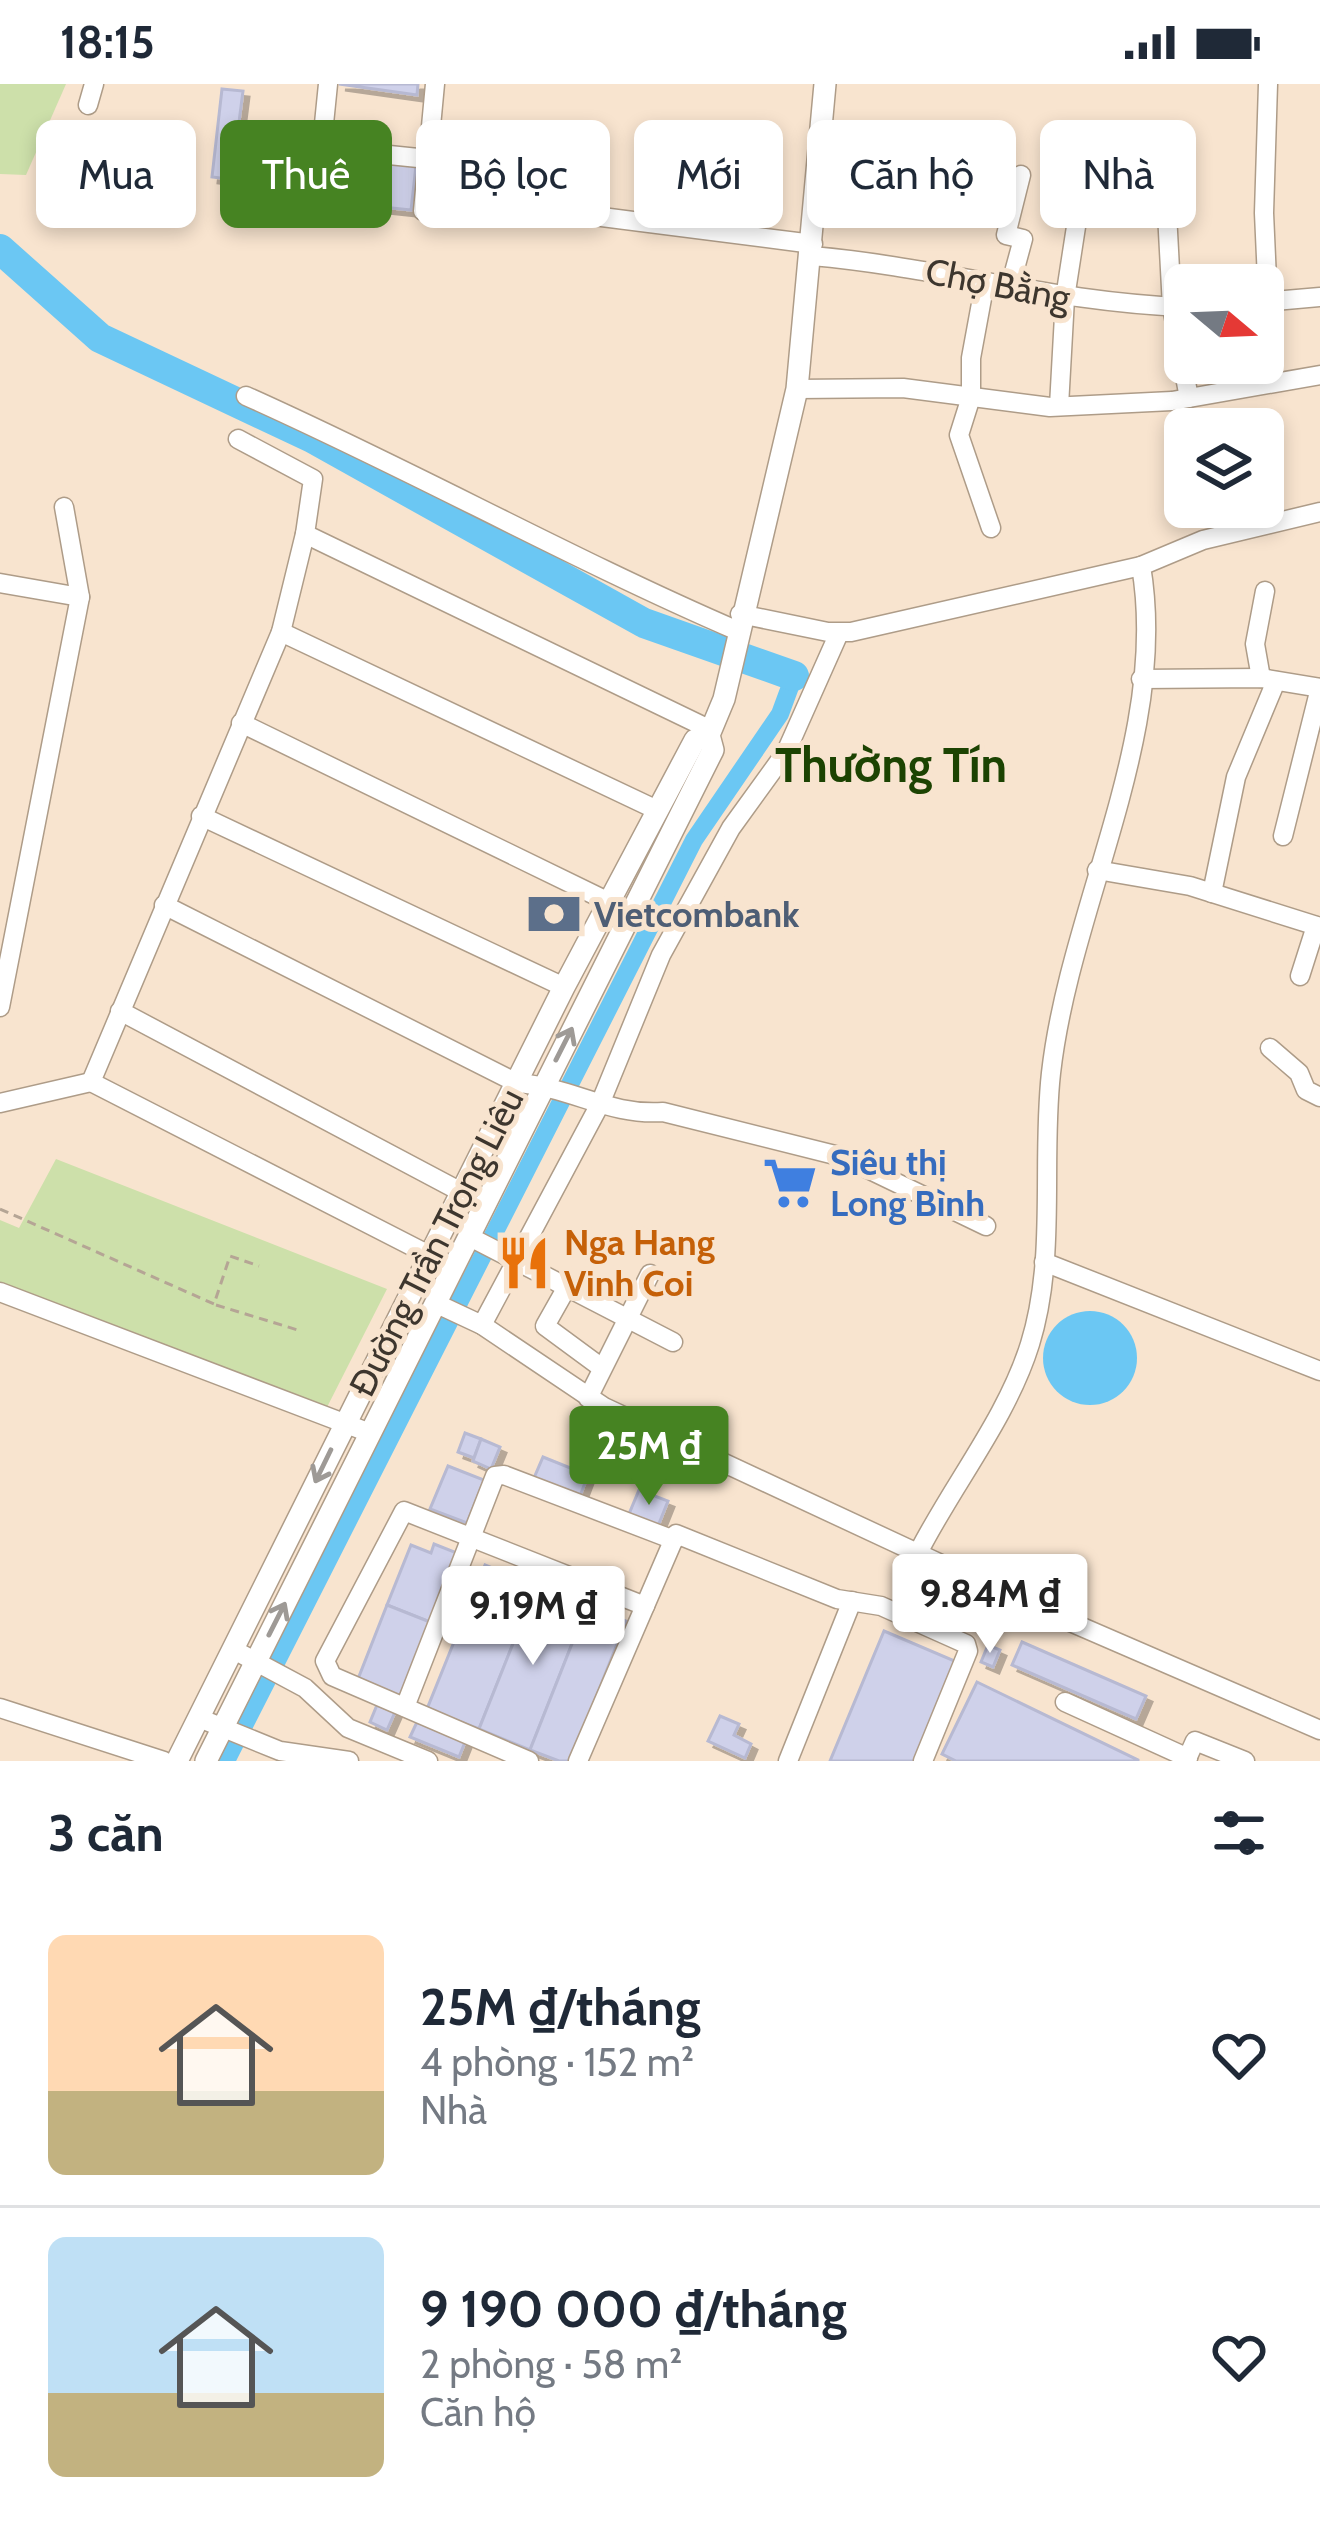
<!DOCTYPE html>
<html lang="vi">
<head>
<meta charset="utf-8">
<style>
	:root { --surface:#fff; --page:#f6f6f7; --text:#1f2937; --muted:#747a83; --line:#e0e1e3; --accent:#468322 }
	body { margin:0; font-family:Cabin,sans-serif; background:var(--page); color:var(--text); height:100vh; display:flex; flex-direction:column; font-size:45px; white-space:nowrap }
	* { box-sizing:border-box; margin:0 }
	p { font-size:39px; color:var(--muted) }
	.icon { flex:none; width:66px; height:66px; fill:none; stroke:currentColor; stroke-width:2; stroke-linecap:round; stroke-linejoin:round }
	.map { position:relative; height:1677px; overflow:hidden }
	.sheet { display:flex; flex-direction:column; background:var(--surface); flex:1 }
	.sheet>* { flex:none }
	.hud { position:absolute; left:36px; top:36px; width:1248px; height:108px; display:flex; gap:24px }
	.needle { width:78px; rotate:109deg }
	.fabs { position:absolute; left:1164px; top:180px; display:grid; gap:24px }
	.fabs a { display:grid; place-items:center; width:120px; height:120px; border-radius:18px; background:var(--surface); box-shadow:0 6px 18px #0003; font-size:60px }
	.price { position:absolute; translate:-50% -102px; padding:0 27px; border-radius:12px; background:#fff; color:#222; font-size:39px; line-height:78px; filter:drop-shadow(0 3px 6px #0008) }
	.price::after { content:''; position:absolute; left:50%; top:72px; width:36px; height:27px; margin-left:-18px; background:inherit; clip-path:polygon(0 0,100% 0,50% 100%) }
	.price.current { background:var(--accent); color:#fff }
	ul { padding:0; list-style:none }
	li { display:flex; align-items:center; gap:36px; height:300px; padding:0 48px }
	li+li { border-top:3px solid var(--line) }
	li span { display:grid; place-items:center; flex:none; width:336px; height:240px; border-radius:18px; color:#555 }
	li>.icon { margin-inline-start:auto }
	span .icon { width:144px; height:144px; fill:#fffc; stroke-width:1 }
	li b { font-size:51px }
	h2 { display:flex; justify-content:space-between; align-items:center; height:144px; padding:0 48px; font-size:51px }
	.chip { padding:0 42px; border-radius:18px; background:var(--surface); box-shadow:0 6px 18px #0003; font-size:42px; line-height:108px }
	.chip.current { background:var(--accent); color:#fff }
	.status { display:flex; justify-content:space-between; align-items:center; height:84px; padding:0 60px; background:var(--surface); direction:ltr }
	.status svg { height:33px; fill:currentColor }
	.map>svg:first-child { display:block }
	.green { fill:#cde0aa }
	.water { fill:#6bc7f3 }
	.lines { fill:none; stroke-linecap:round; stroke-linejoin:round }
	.canal { stroke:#6bc7f3; stroke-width:18 }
	.river { stroke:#6bc7f3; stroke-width:30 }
	.building { fill:#cfd1ea; stroke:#b7b9d2; stroke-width:3; filter:url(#shadow) }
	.minor-casing { stroke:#ae9c88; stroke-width:21 }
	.major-casing { stroke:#ae9c88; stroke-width:24 }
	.path { stroke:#b5a595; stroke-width:3; stroke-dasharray:9 6; stroke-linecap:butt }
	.minor { stroke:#fff; stroke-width:18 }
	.major { stroke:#fff; stroke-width:21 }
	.oneway { stroke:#9e9a96 }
	.labels { text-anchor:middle; stroke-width:10; stroke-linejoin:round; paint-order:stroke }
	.street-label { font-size:36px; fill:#3d362e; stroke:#f8e4cf }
	.service-label { font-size:36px; font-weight:bold; fill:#4e5e75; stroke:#f8e4cf; text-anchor:start }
	.shop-label { font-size:36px; font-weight:bold; fill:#366cbe; stroke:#f8e4cf; text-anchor:start }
	.food-label { font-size:36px; font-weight:bold; fill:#c56008; stroke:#f8e4cf; text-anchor:start }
	.district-label { font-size:48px; font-weight:bold; fill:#1c4302; stroke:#f8e4cf }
</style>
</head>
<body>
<div class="status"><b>18:15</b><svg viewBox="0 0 49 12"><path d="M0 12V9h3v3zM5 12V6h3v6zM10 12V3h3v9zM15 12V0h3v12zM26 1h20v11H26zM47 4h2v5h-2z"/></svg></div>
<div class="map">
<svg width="1320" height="1677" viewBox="0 0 1320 1677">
	<defs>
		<filter id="shadow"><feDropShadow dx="6" dy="6" stdDeviation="0" flood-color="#0004"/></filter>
	</defs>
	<rect width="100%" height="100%" fill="#f8e4cf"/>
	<g class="green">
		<polygon points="0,0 66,0 26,91 0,90"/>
		<polygon points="56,1075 387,1205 320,1337 0,1206 0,1136 19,1144"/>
	</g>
	<circle class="water" cx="1090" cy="1274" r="47"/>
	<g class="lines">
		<polyline class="canal" points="226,1677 694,756 780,630 794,592"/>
		<polyline class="river" points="0,165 100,254 312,354 644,539 794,592"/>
	</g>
	<g class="building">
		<polygon points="339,0 418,0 417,11"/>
		<polygon points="222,5 243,7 234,77 292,83 292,74 309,76 306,104 212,93"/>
		<polygon points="335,69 416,82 411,126 334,118"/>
		<polygon points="465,1349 481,1355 474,1374 458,1368"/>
		<polygon points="481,1355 500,1363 491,1385 473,1377"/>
		<polygon points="543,1373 588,1391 580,1412 534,1394"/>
		<polygon points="448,1382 484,1396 467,1439 430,1425"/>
		<polygon points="639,1406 668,1417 658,1442 629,1430"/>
		<polygon points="434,1460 457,1469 430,1538 387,1521 411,1461 431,1469"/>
		<polygon points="485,1481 536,1502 479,1645 427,1625"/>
		<polygon points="536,1502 587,1522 530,1666 479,1645"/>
		<polygon points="387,1521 430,1538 400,1612 358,1595"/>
		<polygon points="587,1522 626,1537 571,1677 559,1677 530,1666"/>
		<polygon points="884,1547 957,1578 915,1677 830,1677"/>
		<polygon points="1022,1558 1146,1612 1136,1635 1012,1581"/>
		<polygon points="988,1561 1000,1566 993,1583 981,1578"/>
		<polygon points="977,1598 1138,1676 1138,1677 956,1677 942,1670"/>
		<polygon points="377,1621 395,1628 387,1646 370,1638"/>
		<polygon points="720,1632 739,1640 734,1651 751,1660 745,1674 708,1657"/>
		<polygon points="417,1638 465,1658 459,1673 410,1653"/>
	</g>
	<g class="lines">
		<defs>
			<g id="minor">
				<polyline points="88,21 94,0"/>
				<polyline points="321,64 428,75"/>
				<polyline points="316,119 328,0"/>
				<polyline points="423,127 435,0"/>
				<polyline points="1167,129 1172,223 1189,314"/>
				<polyline points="594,132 813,160"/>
				<path d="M812 172C938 183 1059 219 1185 223"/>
				<polyline points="985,198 971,274 971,313 959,351 991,444"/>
				<polyline points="1010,203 1023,155 1006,151 1021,91"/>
				<polyline points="1263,218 1320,213"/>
				<polyline points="1268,218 1264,129 1268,0"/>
				<polyline points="797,305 903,304 1050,323 1172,317 1320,291"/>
				<path d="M246 312C412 386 571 475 738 547"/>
				<polyline points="1059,322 1065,214 1084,91 1088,80 1098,79 1103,54"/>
				<polyline points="238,355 313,395 305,450 711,646"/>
				<polyline points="64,423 80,513"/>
				<polyline points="305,450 281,548 91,998 433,1173"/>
				<polyline points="0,499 80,513 0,923"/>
				<polyline points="740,530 828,548 851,548 1141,482"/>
				<polyline points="281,548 657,726"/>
				<polyline points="1261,594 1255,560 1265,507"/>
				<polyline points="1141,595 1261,594 1320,604"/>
				<polyline points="241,639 609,818"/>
				<polyline points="201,732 564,903"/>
				<polyline points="1283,752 1320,604"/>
				<polyline points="1097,786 1190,802 1320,843"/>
				<polyline points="1212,809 1236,693 1276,597"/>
				<path d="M164 821 517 999C572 1003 609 1032 663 1028L843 1073 986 1142"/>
				<polyline points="1300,892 1316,842"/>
				<polyline points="120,927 465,1110"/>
				<polyline points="1270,964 1299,989 1306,1006 1320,1013"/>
				<polyline points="0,1019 91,998"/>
				<polyline points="468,1152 673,1258"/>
				<polyline points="1044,1178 1320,1287"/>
				<polyline points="567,1203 545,1242 602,1284"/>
				<polyline points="0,1208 370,1349"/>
				<polyline points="435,1219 482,1241 604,1323 1001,1508 1320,1646"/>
				<polyline points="482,1241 600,1020 661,871 731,744 786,668 839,549"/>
				<polyline points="588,1314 650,1190"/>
				<path d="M918 1469C953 1400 1007 1334 1030 1260 1057 1173 1041 1078 1051 989 1070 821 1170 652 1141 482L1203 456 1320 428"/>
				<polyline points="234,1566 305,1604 348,1644 428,1677"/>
				<polyline points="1065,1618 1188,1674"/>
				<polyline points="405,1623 495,1392 504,1391 674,1456"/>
				<polyline points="0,1624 164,1677"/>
				<polyline points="199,1634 280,1667 349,1677"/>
				<polyline points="529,1677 332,1592 325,1577 404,1427 645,1522"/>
				<polyline points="578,1677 676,1450 837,1515 881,1522 966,1560 968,1567 923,1677"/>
				<polyline points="788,1677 852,1517"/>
				<polyline points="1186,1677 1195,1657 1245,1677"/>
			</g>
			<g id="major">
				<polyline points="177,1677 564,903 695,656 709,651"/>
				<polyline points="206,1677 713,666 709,651 724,615 797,305 825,0"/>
			</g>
		</defs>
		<use href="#minor" class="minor-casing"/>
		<use href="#major" class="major-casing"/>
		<g class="path">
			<polyline points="0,1125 214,1220 230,1172 259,1182"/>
			<polyline points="216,1221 301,1247"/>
		</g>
		<use href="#minor" class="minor"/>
		<use href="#major" class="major"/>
	</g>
	<defs><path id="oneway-shaft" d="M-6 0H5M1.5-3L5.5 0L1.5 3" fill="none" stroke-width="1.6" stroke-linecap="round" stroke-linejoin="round" transform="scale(3)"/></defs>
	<g class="oneway">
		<use href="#oneway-shaft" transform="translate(564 960) rotate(-63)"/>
		<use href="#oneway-shaft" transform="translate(323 1382) rotate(116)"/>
		<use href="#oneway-shaft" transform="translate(277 1535) rotate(-63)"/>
	</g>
	<defs>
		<symbol id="bank-bare" viewBox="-9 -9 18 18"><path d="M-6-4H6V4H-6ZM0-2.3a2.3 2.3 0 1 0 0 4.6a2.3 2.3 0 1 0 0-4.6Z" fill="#5c6f8a" stroke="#f8e4cf" stroke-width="2.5" paint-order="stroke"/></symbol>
		<symbol id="supermarket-bare" viewBox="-9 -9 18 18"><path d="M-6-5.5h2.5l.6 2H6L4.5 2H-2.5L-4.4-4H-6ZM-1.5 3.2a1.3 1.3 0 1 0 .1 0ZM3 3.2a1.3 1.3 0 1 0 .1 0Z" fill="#3f7fe0" stroke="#f8e4cf" stroke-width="2.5" paint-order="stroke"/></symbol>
		<symbol id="restaurant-bare" viewBox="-9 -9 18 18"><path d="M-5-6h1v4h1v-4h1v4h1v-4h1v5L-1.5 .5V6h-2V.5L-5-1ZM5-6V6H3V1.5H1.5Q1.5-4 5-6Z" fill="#e8710a" stroke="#f8e4cf" stroke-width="2.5" paint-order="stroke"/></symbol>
	</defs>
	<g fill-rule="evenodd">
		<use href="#bank-bare" x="516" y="792" width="76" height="76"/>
		<use href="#supermarket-bare" x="752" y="1061" width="76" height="76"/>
		<use href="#restaurant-bare" x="486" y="1141" width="76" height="76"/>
	</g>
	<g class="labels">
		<g class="street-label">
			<text transform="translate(998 200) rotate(11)" y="13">Chợ Bằng</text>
			<text transform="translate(436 1158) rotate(-63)" y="13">Đường Trần Trọng Liêu</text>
		</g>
		<g class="service-label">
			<text x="594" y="843">Vietcombank</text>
		</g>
		<g class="shop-label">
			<text x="830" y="1091">Siêu thị<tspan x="830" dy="41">Long Bình</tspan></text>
		</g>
		<g class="food-label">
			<text x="564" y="1171">Nga Hang<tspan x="564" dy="41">Vinh Coi</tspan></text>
		</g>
		<g class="district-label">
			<text x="891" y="698">Thường Tín</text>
		</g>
	</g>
</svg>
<div class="fabs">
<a><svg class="needle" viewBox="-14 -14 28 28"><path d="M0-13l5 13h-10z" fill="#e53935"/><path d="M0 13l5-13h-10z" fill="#747a83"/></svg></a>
<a><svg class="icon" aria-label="layers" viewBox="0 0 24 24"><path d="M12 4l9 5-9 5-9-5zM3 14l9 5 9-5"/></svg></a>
</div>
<b class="price current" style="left:649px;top:1424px">25M ₫</b>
<b class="price" style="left:990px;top:1572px">9.84M ₫</b>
<b class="price" style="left:533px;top:1584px">9.19M ₫</b>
<div class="hud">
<a class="chip">Mua</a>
<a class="chip current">Thuê</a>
<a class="chip">Bộ lọc</a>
<a class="chip">Mới</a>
<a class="chip">Căn hộ</a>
<a class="chip">Nhà</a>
</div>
</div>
<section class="sheet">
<h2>3 căn<svg class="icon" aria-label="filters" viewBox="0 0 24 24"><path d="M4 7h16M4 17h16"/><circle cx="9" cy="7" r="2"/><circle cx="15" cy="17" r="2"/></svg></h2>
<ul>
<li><span style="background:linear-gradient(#ffd9b3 65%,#c2b280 0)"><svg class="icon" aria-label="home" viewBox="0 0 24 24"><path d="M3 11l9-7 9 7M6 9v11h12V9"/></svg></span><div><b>25M ₫/tháng</b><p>4 phòng · 152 m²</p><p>Nhà</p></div><svg class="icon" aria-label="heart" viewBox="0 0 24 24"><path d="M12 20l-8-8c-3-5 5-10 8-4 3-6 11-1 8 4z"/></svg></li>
<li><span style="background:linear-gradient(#bfe0f5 65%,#c2b280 0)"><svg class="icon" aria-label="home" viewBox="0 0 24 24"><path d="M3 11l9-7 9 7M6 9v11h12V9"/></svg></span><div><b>9 190 000 ₫/tháng</b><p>2 phòng · 58 m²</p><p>Căn hộ</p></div><svg class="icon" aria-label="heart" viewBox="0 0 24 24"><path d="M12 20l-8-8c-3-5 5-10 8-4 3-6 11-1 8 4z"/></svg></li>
</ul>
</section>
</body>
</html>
